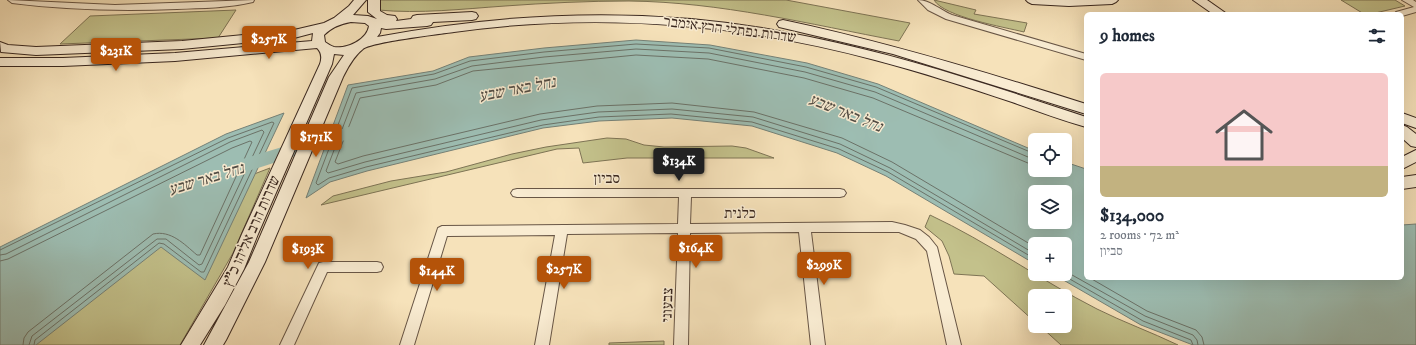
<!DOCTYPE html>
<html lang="en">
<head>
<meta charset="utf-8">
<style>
	:root { --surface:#fff; --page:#f6f6f7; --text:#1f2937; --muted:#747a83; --line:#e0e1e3; --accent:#b45309 }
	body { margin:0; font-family:"IM FELL DW Pica","Frank Ruhl Libre",serif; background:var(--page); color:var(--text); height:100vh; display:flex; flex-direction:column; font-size:15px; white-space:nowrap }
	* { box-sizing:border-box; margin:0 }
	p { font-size:13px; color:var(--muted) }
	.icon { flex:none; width:22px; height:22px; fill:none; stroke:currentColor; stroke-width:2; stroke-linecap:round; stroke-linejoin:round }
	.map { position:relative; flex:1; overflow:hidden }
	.side { position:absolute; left:1084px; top:12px; width:320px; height:268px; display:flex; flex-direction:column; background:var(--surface); border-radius:6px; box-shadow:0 4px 16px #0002 }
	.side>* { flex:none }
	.fabs { position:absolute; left:1028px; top:133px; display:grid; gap:8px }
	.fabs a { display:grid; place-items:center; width:44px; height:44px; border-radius:6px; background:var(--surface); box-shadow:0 4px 16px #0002; font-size:20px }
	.price { position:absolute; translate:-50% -34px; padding:0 9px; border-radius:4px; background:var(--accent); color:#fff; font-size:13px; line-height:26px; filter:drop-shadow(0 1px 2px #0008) }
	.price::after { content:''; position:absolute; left:50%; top:24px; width:12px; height:9px; margin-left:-6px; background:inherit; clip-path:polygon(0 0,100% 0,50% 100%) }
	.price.active { background:#222; color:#fff }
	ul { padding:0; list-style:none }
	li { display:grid; align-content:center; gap:8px; height:212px; padding:0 16px }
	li+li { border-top:1px solid var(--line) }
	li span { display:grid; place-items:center; height:124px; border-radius:6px; color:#555 }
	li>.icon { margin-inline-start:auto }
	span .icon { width:72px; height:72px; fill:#fffc; stroke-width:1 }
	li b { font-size:17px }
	h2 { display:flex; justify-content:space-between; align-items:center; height:48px; padding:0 16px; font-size:17px }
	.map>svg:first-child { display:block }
	.green { fill:#c3c18b; stroke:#7e7455 }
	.water { fill:#9dbdb2; stroke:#758177; fill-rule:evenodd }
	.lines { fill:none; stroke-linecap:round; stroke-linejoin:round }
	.shore { stroke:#6b7268; stroke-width:1 }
	.river { fill:#9dbdb2; fill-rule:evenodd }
	.street-casing { stroke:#685646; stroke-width:2 }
	.secondary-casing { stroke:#39271f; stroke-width:2 }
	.street { fill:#f9ecd2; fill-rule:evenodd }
	.secondary { fill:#f9ecd2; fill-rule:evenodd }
	.labels { text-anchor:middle; stroke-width:3; stroke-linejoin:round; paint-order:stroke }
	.street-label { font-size:15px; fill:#39271f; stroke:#f9ecd2 }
	.water-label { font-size:16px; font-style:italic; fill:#524c44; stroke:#f9ecd2 }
</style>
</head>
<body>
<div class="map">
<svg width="1416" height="345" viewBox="0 0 1416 345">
	<rect width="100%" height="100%" fill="#f6e2ba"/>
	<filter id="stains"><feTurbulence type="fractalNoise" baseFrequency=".005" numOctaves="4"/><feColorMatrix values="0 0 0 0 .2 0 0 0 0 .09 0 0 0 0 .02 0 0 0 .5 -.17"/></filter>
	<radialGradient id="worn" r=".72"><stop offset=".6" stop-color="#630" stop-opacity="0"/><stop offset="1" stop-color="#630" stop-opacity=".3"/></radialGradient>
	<g class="green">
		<path d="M379 0H786L910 23 899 41C809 24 720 2 629 1 588 1 546 3 505 6 462 9 420 14 378 10Z"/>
		<path d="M934 0 976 10 974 14 1027 23 1024 32C1004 27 944 17 934 0Z"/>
		<polygon points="1341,0 1395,0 1405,6 1371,14 1364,14"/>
		<polygon points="236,10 218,38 60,44 90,16"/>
		<polygon points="607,138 626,139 644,145 664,147 732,146 746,148 774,158 627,158 583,163 579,148 557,149 321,205 333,196 391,181 446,172 512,154 546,147"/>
		<polygon points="270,168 233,253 180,345 20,345 180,202"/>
		<path d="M930 215C988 242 1040 280 1097 309 1123 322 1151 332 1178 345H1061L1040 326H1065V296H1035V322L984 276 954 274 949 256 942 241 925 227Z"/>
		<polygon points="664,341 664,345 609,345 609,343"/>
	</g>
	<g class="water">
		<path d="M636 40 710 45 807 63 878 84 1035 151V170H1065V162L1086 169V278H1402V225L1416 224V345H1193L1141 325 1053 274H1065V244H1035V264L886 176 837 153 752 126 672 118 599 121 543 128 367 171 330 182 306 198 348 85 433 71 469 57 544 48ZM1035 192H1065V222H1035Z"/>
		<polygon points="284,113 205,280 161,247 36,345 0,345 0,247 226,134"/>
	</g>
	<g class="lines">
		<g class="shore">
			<polyline points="1035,154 876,87 806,67 709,48 636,44 544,52 470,61 434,74 352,88 316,183 318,185 329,178 366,167 543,125 599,117 671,114 752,122 839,149 888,172 1035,259"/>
			<polyline points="1035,160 875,92 805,72 709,53 636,49 544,57 472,66 435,79 356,93 326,171 328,173 365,162 541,120 598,112 672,109 753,117 840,144 890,168 1035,254"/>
			<polyline points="1035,166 873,98 804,78 708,59 636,55 473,71 436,85 360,98 335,162 338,164 363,156 540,114 597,106 672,103 754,112 842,138 892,162 1035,247"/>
			<polyline points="0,250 228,138 272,122 274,123 204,272 201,272 164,244 159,243 35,340 34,345"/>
			<polyline points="0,255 6,254 230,142 262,130 264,132 202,264 199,265 166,239 157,239 32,336 29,345"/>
			<path d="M0 261 8 259 232 148 250 141 252 142 200 255H197C184 244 171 230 153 234L28 332 24 338 23 345"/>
			<polyline points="1065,271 1145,316 1193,335 1197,340 1198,345"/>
			<polyline points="1061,274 1143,321 1191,340 1193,345"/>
			<polyline points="1090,278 1147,311 1196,330 1202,337 1204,345"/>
		</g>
		<polygon class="river" points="352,126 358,128 361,132 358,136 236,175 229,173 227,168 229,163"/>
		<defs>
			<g id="street">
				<path d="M8 0 115 5 254 0 253 2C228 8 202 8 177 9 122 11 67 10 12 3Z"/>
				<path d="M918 0C930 0 940 10 952 15L1086 54V60L946 19 928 10Z"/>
				<polygon points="1402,0 1413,0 1416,2 1416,12 1402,16 1402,14 1395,14 1396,12 1414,7"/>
				<polygon points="517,189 840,189 844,190 846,193 844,196 840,197 691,197 690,224 892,222 905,225 920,230 929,237 937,247 961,345 947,345 927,251 916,239 899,232 811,232 825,345 811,345 799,232 690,233 688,345 674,345 678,233 567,234 549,345 535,345 555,235 447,236 414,345 400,345 438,228 442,226 678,224 679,197 517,197 513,196 511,193 513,190"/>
				<polygon points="323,262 377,262 381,263 383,267 381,271 377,272 327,272 294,345 280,345 319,263"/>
			</g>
			<g id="secondary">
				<path d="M354 0H366L353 15 368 16 377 19 368 12V0H380V11L387 15 395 16 397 19 396 21 411 19 413 16 417 15 472 12 476 13 478 16 476 19 472 20 433 22 431 25 427 26 386 29 381 28 380 33 377 37C520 10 667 6 810 37 904 56 995 87 1086 117V127C1061 120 1037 111 1012 102 967 87 921 72 875 60 738 23 595 12 454 32 440 34 371 42 363 49 354 56 348 67 343 77L265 262 226 340 223 345H204L249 262 329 77 344 55 334 54 332 64 258 234 244 269 225 305 200 345H181L228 267 242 234 320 64C322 58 322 53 317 48L175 61 63 66H0V58H63L175 53 312 41 313 33 294 38 182 49 36 55 1 52 0 42 8 45 36 47 182 41 294 30 324 23 334 18 349 6ZM351 22 365 23 369 26C367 40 347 49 334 47 331 46 328 44 325 42L324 35C332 27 340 24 351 22Z"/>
				<polygon points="1026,0 1118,0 1116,2 1112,4 1069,6 1032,4 1028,2"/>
				<polygon points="1193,0 1207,0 1227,14 1213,14"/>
				<path d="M783 20C886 42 986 72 1086 104V114L893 54 779 27 777 24 779 21Z"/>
				<polygon points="1402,113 1416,118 1416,128 1402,123"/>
				<polygon points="1402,125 1407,127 1416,134 1416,147 1411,146 1402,138"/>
				<polygon points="1416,150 1416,162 1402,169 1402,157"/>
				<polygon points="1416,175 1416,187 1402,189 1402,177"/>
			</g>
		</defs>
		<use href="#street" class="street-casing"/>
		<use href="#secondary" class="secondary-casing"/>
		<use href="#street" class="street"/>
		<use href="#secondary" class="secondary"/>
	</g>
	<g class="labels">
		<g class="street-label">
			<text transform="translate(730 29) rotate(7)" y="5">שדרות נפתלי הרץ אימבר</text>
			<text x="607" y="183">סביון</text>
			<text x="740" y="218">כלנית</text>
			<text transform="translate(251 231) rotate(-66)" y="5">שדרות הרב אליהו כ"ץ</text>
			<text transform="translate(667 305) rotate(-88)" y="5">צבעוני</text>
		</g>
		<g class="water-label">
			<text transform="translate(517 88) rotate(-11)" y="6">נחל באר שבע</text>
			<text transform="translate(846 112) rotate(22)" y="6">נחל באר שבע</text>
			<text transform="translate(206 178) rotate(-17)" y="6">נחל באר שבע</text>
		</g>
	</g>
	<rect width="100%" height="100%" filter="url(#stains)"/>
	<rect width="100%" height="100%" fill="url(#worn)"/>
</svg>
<div class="fabs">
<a><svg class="icon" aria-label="locate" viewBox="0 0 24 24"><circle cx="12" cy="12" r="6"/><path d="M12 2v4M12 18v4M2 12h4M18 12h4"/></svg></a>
<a><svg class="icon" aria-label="layers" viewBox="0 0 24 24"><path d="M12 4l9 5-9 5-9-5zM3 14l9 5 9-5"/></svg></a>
<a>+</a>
<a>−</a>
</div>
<b class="price" style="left:269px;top:60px">$257K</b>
<b class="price" style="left:116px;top:72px">$231K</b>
<b class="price" style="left:316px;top:158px">$171K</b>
<b class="price active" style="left:679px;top:182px">$134K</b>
<b class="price" style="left:696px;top:269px">$164K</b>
<b class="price" style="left:308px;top:270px">$193K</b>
<b class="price" style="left:824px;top:286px">$299K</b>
<b class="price" style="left:564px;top:290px">$257K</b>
<b class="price" style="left:437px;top:292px">$144K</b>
<section class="side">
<h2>9 homes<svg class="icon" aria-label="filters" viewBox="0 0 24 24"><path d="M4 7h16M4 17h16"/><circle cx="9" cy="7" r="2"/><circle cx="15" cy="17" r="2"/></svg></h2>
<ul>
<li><span style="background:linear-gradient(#f6c9c9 75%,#c2b280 0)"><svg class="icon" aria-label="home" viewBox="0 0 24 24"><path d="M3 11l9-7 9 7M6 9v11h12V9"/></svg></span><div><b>$134,000</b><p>2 rooms · 72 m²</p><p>סביון</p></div></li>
</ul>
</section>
</div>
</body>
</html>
